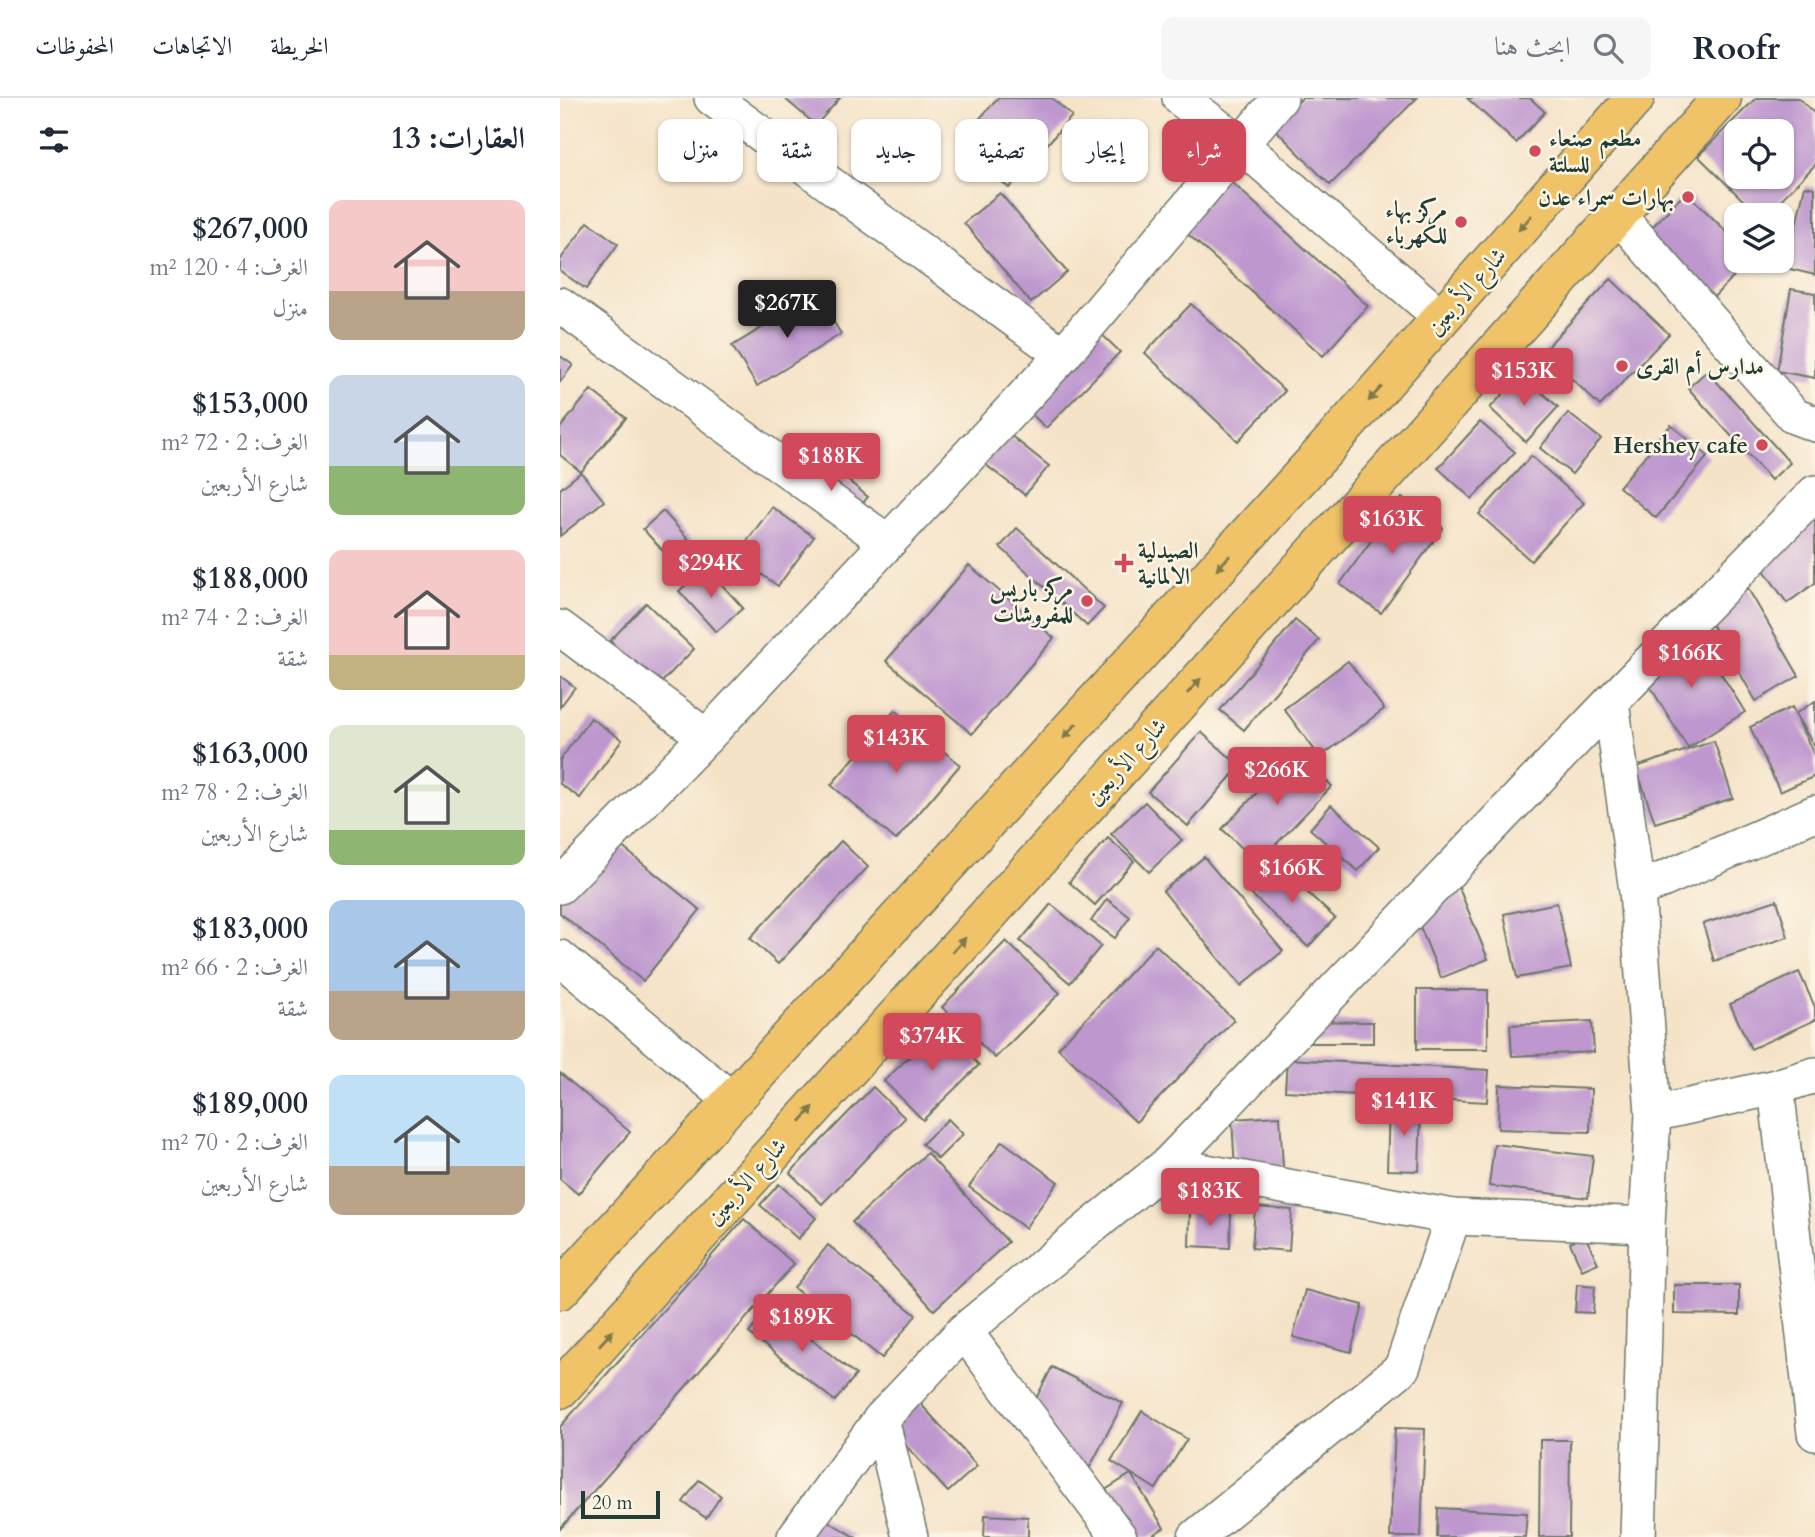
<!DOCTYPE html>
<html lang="ar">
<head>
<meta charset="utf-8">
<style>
	:root { --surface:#fff; --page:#f6f6f7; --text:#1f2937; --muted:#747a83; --line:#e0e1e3; --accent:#d1495b }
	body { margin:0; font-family:Cardo,Amiri,serif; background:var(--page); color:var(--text); direction:rtl; height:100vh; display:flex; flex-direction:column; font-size:26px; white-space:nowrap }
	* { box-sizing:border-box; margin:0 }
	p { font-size:23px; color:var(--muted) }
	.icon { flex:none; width:38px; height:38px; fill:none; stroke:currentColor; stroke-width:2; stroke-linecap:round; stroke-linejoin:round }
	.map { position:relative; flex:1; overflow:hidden; direction:ltr }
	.panel { display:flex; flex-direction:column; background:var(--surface); width:560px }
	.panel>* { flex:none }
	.banner { position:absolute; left:21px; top:21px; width:665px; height:63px; direction:rtl; display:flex; gap:14px }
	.controls { position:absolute; left:1164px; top:21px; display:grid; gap:14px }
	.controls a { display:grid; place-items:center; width:70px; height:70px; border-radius:14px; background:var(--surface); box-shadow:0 2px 5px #0004; font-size:35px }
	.scale { position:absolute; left:21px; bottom:18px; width:79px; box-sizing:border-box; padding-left:7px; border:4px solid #1f3d34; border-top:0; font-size:19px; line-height:24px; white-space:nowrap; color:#1f3d34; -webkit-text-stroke:5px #fcf5e5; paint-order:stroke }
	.price { position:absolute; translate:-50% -60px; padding:0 16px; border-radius:7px; background:var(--accent); color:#fff; font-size:23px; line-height:46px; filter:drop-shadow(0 2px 4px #0008) }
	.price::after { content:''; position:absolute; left:50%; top:42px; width:21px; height:16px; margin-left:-10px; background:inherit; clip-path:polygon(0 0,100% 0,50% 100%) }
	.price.on { background:#222; color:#fff }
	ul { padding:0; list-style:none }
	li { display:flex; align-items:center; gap:21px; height:175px; padding:0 35px }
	li span { display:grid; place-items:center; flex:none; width:196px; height:140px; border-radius:14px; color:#555 }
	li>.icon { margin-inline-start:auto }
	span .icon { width:84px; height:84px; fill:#fffc; stroke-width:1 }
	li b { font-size:30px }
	h2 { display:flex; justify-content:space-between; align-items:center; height:84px; padding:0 35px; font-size:30px }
	.chip { padding:0 24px; border-radius:14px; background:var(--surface); box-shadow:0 2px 5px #0004; font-size:24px; line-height:63px }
	.chip.on { background:var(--accent); color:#fff }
	header { display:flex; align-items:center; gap:42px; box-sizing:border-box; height:98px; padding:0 35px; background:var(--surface); border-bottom:2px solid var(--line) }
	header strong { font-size:33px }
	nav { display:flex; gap:38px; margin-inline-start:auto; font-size:24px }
	.search { width:490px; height:63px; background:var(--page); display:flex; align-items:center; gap:18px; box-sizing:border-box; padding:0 24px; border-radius:14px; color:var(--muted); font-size:26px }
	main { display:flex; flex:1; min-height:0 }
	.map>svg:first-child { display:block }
	.building { fill:#be97cf; fill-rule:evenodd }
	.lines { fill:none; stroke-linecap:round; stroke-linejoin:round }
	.minor-casing { stroke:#6a7768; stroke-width:38 }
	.major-casing { stroke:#6a7768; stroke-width:41 }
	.minor { stroke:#fff; stroke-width:35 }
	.major { stroke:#f1c369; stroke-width:38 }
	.oneway { fill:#7d794c }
	.poi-dot { fill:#d1495b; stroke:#fcf5e5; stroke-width:2.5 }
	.labels { text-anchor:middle; stroke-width:5; stroke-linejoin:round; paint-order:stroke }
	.poi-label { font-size:23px; font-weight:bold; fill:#1f3d34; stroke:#fcf5e5; text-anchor:end }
	.street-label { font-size:23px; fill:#1f3d34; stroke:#fcf5e5 }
</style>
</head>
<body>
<header>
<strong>Roofr</strong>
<div class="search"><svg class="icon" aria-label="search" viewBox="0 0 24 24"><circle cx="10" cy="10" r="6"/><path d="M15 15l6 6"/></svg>ابحث هنا</div>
<nav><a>الخريطة</a><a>الاتجاهات</a><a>المحفوظات</a></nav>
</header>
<main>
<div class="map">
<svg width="1255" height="1439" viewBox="0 0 1255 1439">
	<rect width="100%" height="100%" fill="#fcf5e5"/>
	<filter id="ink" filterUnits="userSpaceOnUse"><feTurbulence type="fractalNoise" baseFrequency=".0143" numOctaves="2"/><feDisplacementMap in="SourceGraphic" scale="14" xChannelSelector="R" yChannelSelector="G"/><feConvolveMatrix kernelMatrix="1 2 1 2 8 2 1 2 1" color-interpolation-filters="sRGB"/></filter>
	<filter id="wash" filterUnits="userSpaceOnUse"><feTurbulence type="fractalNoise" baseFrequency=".00686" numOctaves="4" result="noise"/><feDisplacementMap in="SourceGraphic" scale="28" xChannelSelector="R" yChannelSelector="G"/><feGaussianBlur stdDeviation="1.57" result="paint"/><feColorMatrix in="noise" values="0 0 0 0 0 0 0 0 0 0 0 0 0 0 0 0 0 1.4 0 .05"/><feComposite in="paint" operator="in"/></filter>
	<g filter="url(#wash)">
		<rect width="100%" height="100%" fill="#f5e3c8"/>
		<g id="blocks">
			<g class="building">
				<polygon points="224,0 280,0 256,27"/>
				<polygon points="438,0 492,0 512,18 449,90 398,45"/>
				<polygon points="742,0 857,0 770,87 713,29"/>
				<polygon points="907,0 970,0 985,14 956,45"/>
				<path d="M1196 0H1239L1255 16V67L1206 117H1198L1138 58ZM1176 33H1222V79H1176Z"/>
				<polygon points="666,79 808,208 763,258 620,129"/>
				<polygon points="1245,88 1255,90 1255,177 1226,170"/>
				<polygon points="1126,94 1176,143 1176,163 1189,163 1133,220 1067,155"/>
				<polygon points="440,95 507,174 471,205 404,125"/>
				<polygon points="28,124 58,146 26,191 0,173 0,162"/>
				<polygon points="1051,181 1109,236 1040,308 983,253"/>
				<polygon points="1231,191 1255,195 1255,280 1217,273"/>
				<polygon points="257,196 281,236 197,288 172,248"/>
				<polygon points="631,206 725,293 678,343 585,255"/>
				<polygon points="528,223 560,254 486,330 454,299"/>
				<polygon points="0,258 13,267 0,284"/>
				<polygon points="1147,273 1230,365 1211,382 1128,290"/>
				<polygon points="962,276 998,309 966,344 930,310"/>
				<polygon points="31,292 66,320 21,374 44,403 0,438 0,391 21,374 0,357 0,330"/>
				<polygon points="1008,315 1041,341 1012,376 980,350"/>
				<polygon points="920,324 955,354 912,401 878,370"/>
				<polygon points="1111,327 1148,358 1096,420 1059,389"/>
				<polygon points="445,333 489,368 465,397 421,363"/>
				<polygon points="971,358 1024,405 971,463 919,416"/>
				<polygon points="261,360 308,399 281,431 235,391"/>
				<polygon points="842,400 883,430 821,515 780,486"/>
				<polygon points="212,409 254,439 218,488 176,458"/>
				<polygon points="103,413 131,444 111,462 83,431"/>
				<polygon points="1255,421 1255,485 1227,505 1197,462"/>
				<polygon points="457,430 544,510 527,528 440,449"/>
				<polygon points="409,467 494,540 412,636 326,563"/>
				<polygon points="146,469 183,510 156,534 119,493"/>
				<polygon points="1183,482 1239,578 1196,603 1140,507"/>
				<polygon points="86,505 134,551 97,589 50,543"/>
				<polygon points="735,522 759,542 684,632 660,612"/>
				<polygon points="1135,534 1185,614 1128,650 1078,569"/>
				<polygon points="788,563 824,611 760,659 724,611"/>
				<polygon points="0,578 15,589 0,609"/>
				<polygon points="1255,603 1255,649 1235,616"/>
				<polygon points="1232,609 1255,659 1255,678 1220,694 1190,629"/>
				<polygon points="335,612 400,667 336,742 271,687"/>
				<polygon points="31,620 62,642 20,700 0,686 0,662"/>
				<polygon points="641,634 680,668 628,728 588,694"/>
				<polygon points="1154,643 1173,700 1095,725 1076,669"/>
				<polygon points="736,654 772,688 698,765 662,731"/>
				<polygon points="585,704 622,742 589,774 551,736"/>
				<polygon points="771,707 819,749 798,773 750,731"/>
				<polygon points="50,739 140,812 83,883 0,815 0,800"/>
				<polygon points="548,740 574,763 535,807 509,784"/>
				<polygon points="281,743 308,769 218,866 190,840"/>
				<polygon points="644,759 723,853 681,888 603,793"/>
				<polygon points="717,766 775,820 748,849 690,795"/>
				<polygon points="899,790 928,861 881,880 852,809"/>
				<polygon points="547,801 570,819 555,840 531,823"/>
				<polygon points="1217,802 1228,839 1154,863 1143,826"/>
				<polygon points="997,805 1011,870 957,880 944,816"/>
				<polygon points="491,806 541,848 510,885 460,843"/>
				<polygon points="446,843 500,895 435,960 382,909"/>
				<polygon points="596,847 674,922 576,1024 498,950"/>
				<polygon points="1239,874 1255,909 1255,922 1191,951 1170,906"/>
				<rect x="857" y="892" width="71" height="59"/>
				<polygon points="734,923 813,924 813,945 734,945"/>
				<polygon points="1032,923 1034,954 952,958 950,927"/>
				<polygon points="381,928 419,967 363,1022 324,983"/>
				<polygon points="727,961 929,972 927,1004 725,993"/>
				<polygon points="0,975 70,1034 18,1096 0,1081"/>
				<polygon points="939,987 1031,991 1030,1034 938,1031"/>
				<polygon points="313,989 345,1020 262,1106 230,1075"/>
				<polygon points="829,1008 861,1009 859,1073 827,1072"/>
				<polygon points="720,1018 723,1069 675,1071 672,1021"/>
				<polygon points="388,1021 403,1036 378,1061 362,1046"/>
				<polygon points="442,1043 498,1084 465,1130 409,1089"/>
				<polygon points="934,1046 1033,1058 1028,1100 929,1088"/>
				<polygon points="367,1055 448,1144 374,1212 292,1124"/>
				<polygon points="219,1086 256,1120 238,1141 200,1107"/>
				<polygon points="695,1109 732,1112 729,1153 692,1150"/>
				<polygon points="630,1111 671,1112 670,1150 629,1148"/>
				<polygon points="184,1121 234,1166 0,1431 0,1329"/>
				<polygon points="1025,1138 1038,1165 1022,1172 1010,1145"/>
				<polygon points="268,1147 356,1217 322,1260 234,1190"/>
				<polygon points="1017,1186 1035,1188 1033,1215 1015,1214"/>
				<polygon points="1114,1187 1179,1187 1179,1217 1114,1216"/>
				<polygon points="745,1192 803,1207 791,1254 733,1239"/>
				<polygon points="210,1208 296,1277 275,1303 189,1235"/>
				<polygon points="492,1269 563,1305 529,1371 459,1334"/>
				<polygon points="359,1304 417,1368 388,1394 330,1330"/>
				<polygon points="582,1313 627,1341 596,1391 551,1363"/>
				<polygon points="835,1330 865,1331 861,1439 830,1439"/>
				<polygon points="980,1342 1010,1342 1009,1439 979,1439"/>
				<polygon points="571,1376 604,1430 589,1439 558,1439 534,1399"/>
				<polygon points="139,1382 161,1398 146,1420 123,1404"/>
				<polygon points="878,1410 967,1415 965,1439 877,1439"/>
				<polygon points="425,1417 468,1419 468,1439 424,1439"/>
				<polygon points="259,1418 295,1439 246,1439"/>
			</g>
		</g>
	</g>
	<g filter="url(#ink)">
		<use href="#blocks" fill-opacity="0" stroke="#6a7768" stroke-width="2"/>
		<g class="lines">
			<defs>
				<g id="minor">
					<polyline points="152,0 503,257"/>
					<polyline points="620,0 680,46 882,220"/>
					<polyline points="1058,117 1234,318 1255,326"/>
					<polyline points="0,207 327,444"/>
					<polyline points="0,530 146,639"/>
					<polyline points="1051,604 1077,793 1093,1016 1087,1127 1078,1439"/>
					<polyline points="0,788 146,639 503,257 720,0"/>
					<polyline points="1077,793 1255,715"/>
					<polyline points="0,860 173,1003"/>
					<polyline points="1216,989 1255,1335"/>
					<polyline points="1093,1016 1216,989 1255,977"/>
					<polyline points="607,1067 893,1119 1087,1127"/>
					<polyline points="404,1233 559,1439"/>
					<polyline points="321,1321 350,1439"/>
					<polyline points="235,1439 321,1321 404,1233 607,1067 1051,604 1255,395"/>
					<polyline points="636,1439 842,1270 893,1119"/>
				</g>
				<g id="major">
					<polyline points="0,1192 763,354 1075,0"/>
					<polyline points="0,1291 806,398 1162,0"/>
				</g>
			</defs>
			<use href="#minor" class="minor-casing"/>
			<use href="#major" class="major-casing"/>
			<use href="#minor" class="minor"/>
			<use href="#major" class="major"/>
		</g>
		<defs><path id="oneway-solid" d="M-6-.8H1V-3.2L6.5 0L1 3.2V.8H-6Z" transform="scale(1.75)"/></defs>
		<g class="oneway">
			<use href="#oneway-solid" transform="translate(965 125) rotate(131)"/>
			<use href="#oneway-solid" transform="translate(815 296) rotate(132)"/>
			<use href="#oneway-solid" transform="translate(663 465) rotate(132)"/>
			<use href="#oneway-solid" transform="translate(634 588) rotate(-48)"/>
			<use href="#oneway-solid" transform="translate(510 633) rotate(132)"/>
			<use href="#oneway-solid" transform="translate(399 847) rotate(-48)"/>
			<use href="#oneway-solid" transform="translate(247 1016) rotate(-48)"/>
			<use href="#oneway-solid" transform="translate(46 1240) rotate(-48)"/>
		</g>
	</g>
	<g class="poi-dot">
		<circle cx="975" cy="53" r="7"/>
		<circle cx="1128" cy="99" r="7"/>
		<circle cx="901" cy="124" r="7"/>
		<circle cx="1062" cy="268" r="7"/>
		<circle cx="1202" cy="347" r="7"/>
		<path d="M560.5 454.5h7v7h7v7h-7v7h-7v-7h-7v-7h7z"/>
		<circle cx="527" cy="503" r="7"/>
	</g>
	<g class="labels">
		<g class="poi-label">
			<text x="989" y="48" text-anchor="start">مطعم صنعاء<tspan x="989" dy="26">للسلتة</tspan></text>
			<text x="1114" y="107">بهارات سمراء عدن</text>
			<text x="887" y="119">مركز بهاء<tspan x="887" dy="26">للكهرباء</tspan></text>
			<text x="1076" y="276" text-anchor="start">مدارس أم القرى</text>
			<text x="1188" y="355">Hershey cafe</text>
			<text x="578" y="460" text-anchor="start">الصيدلية<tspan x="578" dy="26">الالمانية</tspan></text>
			<text x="513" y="498">مركز باريس<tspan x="513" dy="26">للمفروشات</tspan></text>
		</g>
		<g class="street-label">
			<text transform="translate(906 193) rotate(-49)" y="8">شارع الأربعين</text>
			<text transform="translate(566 663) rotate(-48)" y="8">شارع الأربعين</text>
			<text transform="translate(186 1083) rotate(-48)" y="8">شارع الأربعين</text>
		</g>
	</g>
</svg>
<div class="controls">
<a><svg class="icon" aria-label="locate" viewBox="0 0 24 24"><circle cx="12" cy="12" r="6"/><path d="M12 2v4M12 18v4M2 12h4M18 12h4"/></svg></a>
<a><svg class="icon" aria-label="layers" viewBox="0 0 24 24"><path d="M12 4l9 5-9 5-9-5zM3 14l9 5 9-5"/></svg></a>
</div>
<div class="scale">20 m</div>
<b class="price on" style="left:227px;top:242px">$267K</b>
<b class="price" style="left:964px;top:310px">$153K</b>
<b class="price" style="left:271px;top:395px">$188K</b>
<b class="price" style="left:832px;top:458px">$163K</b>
<b class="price" style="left:151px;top:502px">$294K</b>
<b class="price" style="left:1131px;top:592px">$166K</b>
<b class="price" style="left:336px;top:677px">$143K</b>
<b class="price" style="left:717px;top:709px">$266K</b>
<b class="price" style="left:732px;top:807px">$166K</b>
<b class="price" style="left:372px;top:975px">$374K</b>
<b class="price" style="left:844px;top:1040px">$141K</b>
<b class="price" style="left:650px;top:1130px">$183K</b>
<b class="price" style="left:242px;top:1256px">$189K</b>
<div class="banner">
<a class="chip on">شراء</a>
<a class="chip">إيجار</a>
<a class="chip">تصفية</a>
<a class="chip">جديد</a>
<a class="chip">شقة</a>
<a class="chip">منزل</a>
</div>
</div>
<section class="panel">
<h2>العقارات: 13<svg class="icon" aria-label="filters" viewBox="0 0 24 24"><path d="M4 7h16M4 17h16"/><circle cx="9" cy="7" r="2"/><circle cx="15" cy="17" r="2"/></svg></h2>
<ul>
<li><span style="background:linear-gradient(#f6c9c9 65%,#b9a48a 0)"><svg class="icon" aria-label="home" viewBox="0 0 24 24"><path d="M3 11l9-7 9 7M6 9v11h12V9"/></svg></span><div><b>$267,000</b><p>الغرف: 4 · 120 m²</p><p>منزل</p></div></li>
<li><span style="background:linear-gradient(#c9d6e8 65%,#8fb573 0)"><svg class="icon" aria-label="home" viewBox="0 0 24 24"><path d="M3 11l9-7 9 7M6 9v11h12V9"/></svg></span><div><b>$153,000</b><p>الغرف: 2 · 72 m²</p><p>شارع الأربعين</p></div></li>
<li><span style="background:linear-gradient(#f6c9c9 75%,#c2b280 0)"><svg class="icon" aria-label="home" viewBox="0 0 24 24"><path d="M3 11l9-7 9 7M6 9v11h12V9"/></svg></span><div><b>$188,000</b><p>الغرف: 2 · 74 m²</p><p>شقة</p></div></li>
<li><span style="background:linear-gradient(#dfe7d0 75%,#8fb573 0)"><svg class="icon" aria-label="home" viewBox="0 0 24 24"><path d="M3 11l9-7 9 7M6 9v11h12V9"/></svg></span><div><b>$163,000</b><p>الغرف: 2 · 78 m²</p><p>شارع الأربعين</p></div></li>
<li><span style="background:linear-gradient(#a9c7e8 65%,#b9a48a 0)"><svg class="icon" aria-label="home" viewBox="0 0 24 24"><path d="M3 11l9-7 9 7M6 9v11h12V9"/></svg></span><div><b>$183,000</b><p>الغرف: 2 · 66 m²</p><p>شقة</p></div></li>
<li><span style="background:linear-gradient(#bfe0f5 65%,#b9a48a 0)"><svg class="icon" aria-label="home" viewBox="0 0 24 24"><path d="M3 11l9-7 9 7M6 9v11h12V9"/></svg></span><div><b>$189,000</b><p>الغرف: 2 · 70 m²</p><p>شارع الأربعين</p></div></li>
</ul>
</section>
</main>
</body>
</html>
